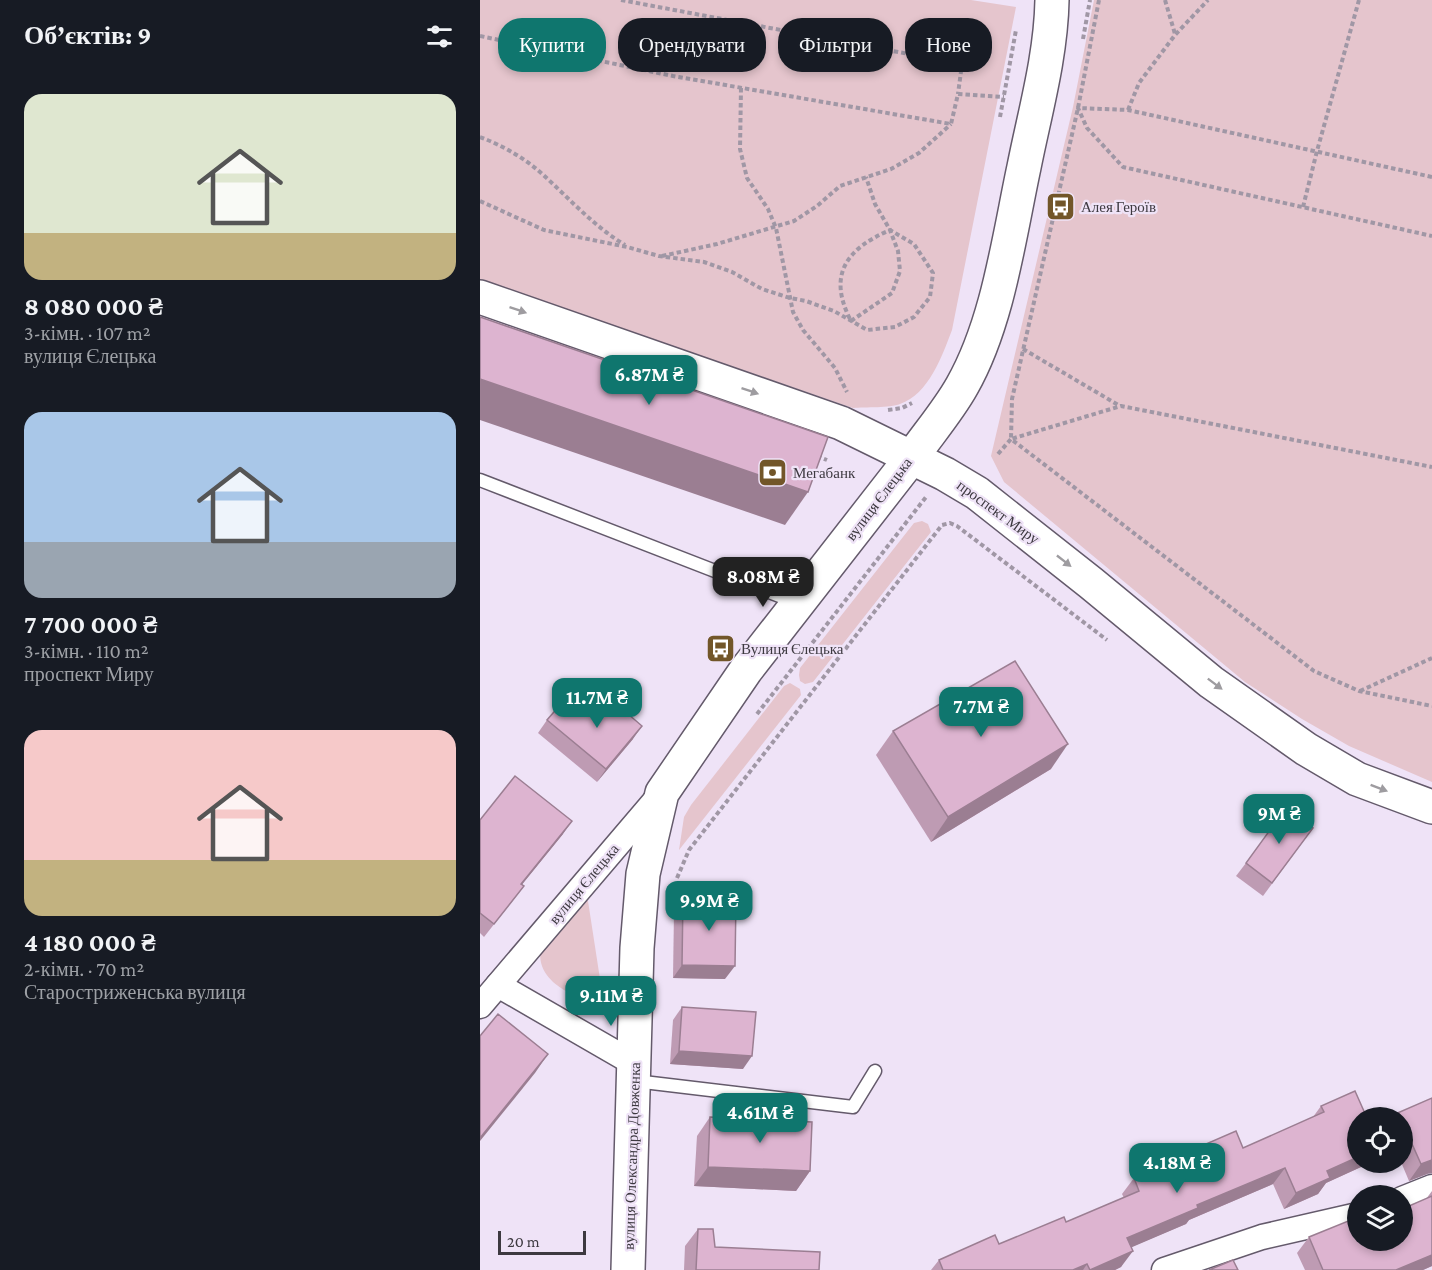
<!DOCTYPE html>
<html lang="uk">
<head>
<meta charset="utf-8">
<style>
	:root { --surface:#171b24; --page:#242831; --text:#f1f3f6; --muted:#9ea1a6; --accent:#0f766e }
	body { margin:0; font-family:"Crimson Pro",serif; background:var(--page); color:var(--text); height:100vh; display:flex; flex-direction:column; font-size:22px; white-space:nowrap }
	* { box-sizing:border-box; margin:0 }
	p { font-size:20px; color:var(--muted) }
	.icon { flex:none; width:33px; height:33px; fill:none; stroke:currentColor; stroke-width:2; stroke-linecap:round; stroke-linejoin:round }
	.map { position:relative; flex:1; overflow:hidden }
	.side { display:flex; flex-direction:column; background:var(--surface); width:480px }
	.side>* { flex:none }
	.banner { position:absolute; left:18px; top:18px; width:570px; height:54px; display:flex; gap:12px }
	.fabs { position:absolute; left:867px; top:1107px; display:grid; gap:12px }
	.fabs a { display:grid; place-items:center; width:66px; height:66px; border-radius:50%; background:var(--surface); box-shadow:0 3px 9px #0003; font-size:30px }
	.scale { position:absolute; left:18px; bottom:15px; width:88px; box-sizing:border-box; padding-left:6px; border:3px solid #3d3940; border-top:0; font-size:16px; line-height:21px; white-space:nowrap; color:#3d3940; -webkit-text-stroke:4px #efe3f7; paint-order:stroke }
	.price { position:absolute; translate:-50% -51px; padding:0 14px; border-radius:12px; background:var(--accent); color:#fff; font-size:20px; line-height:39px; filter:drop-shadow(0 2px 3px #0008) }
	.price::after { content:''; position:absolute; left:50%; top:36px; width:18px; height:14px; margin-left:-9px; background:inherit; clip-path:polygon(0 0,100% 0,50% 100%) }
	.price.current { background:#222; color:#fff }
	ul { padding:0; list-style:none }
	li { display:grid; align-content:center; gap:12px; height:318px; padding:0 24px }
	li span { display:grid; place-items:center; height:186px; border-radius:18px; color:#555 }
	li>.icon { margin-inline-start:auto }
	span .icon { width:108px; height:108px; fill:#fffc; stroke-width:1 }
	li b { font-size:26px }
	h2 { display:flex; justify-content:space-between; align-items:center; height:72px; padding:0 24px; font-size:26px }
	.chip { padding:0 21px; border-radius:24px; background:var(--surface); box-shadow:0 3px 9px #0003; font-size:21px; line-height:54px }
	.chip.current { background:var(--accent); color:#fff }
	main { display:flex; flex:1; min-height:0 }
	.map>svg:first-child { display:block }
	.green { fill:#e5c5cd }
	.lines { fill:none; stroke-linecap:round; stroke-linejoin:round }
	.service-casing { stroke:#645a6b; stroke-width:15 }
	.minor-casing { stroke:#645a6b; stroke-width:27 }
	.secondary-casing { stroke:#645a6b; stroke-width:36 }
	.primary-casing { stroke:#645a6b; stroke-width:36 }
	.path { stroke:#a097a5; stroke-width:4; stroke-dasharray:4.5 3; stroke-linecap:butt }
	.service { stroke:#fff; stroke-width:12 }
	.minor { stroke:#fff; stroke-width:24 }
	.secondary { stroke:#fff; stroke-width:33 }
	.primary { stroke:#fff; stroke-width:33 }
	.wall { fill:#be9bb3 }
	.shaded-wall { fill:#9b7e92 }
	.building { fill:#ddb4d0; stroke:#9b7e92; stroke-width:1.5 }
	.oneway { fill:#9e9ca0 }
	.labels { text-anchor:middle; stroke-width:4.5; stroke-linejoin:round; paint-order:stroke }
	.poi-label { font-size:15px; fill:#3d3940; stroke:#efe3f7; text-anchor:start }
	.street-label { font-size:15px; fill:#3d3940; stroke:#efe3f7 }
</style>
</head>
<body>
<main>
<section class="side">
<h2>Об’єктів: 9<svg class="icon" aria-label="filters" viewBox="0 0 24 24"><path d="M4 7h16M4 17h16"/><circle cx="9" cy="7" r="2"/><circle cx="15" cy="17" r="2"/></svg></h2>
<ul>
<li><span style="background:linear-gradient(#dfe7d0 75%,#c2b280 0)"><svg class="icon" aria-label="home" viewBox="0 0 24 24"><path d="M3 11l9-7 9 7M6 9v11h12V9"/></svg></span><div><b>8 080 000 ₴</b><p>3-кімн. · 107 m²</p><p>вулиця Єлецька</p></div></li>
<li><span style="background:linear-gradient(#a9c7e8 70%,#9aa5b1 0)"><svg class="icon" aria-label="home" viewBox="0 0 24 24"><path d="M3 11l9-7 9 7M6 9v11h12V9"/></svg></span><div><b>7 700 000 ₴</b><p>3-кімн. · 110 m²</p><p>проспект Миру</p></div></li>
<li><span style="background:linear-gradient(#f6c9c9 70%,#c2b280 0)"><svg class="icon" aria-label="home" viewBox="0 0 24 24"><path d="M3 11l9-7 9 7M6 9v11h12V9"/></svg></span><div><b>4 180 000 ₴</b><p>2-кімн. · 70 m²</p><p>Старостриженська вулиця</p></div></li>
</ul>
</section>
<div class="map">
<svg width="952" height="1270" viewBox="0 0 952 1270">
	<rect width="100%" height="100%" fill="#efe3f7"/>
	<g class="green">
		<path d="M0 0H491L536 7 472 330C462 356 449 394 420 404 410 408 385 407 373 408L0 280Z"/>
		<polygon points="614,0 952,0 952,782 869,746 822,719 765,682 524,482 511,456 593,107"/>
		<polygon points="442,521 448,524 451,532 443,542 333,682 325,684 320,681 319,675 320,668 434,523"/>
		<polygon points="310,683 320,689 321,695 199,850 204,817 211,805 304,686"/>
		<path d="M101 900 108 901 120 979C114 984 109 991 101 993 95 995 89 993 84 990 68 980 57 967 61 947Z"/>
	</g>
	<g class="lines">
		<defs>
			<g id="service">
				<polyline points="0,480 315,602"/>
				<polyline points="155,1081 373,1107 395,1071"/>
			</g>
			<g id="minor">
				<polyline points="18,985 155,1064"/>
				<polyline points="0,1006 179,796"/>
				<polyline points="922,1199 952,1187"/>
				<polyline points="684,1270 782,1237 878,1215"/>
			</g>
			<polyline id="secondary" points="148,1270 157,948 163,874 182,793 266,670 432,457"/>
			<g id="primary">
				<polyline points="0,297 361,423 465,474 497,493 611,583 731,682 826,749 877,779 952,807"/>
				<path d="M432 457C448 434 468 411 482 386 518 323 529 237 544 167 555 112 571 56 572 0"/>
			</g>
		</defs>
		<use href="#service" class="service-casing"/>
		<use href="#minor" class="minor-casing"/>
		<use href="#secondary" class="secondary-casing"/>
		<use href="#primary" class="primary-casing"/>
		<g class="path">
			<polyline points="141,0 482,64 478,94"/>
			<polyline points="619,0 598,108 532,399 531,439 641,406 952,467"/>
			<polyline points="685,0 695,34"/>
			<polyline points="0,36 193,76 471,124 478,94 524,97"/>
			<polyline points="603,39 610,0"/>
			<polyline points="261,88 260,149 267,178 288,209 296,228 313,312 323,330 355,368 367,392"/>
			<polyline points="648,110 659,83 695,35 728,0"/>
			<polyline points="520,117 536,30"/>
			<path d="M0 137C21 145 43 157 60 172 88 197 112 225 145 245"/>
			<polyline points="952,177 648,110 598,108 607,128 643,167 952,236"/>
			<path d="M0 201 64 230 147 247 179 256 224 262 252 272 282 289 310 298 326 301 354 311 387 330 415 327 434 317 450 297 453 273 434 244 410 230C366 249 347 275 371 321"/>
			<polyline points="823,207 837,151 879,0"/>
			<polyline points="182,256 237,244 314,221 337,206 360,186 411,169 439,153 471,124"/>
			<polyline points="371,321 412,293 420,271 418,251 410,230 395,204 386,177"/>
			<polyline points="543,349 640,406"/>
			<polyline points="408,410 422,408 432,403"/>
			<polyline points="518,454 531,439 834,671 879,691 952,706"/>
			<polyline points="337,456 347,460"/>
			<polyline points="880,691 952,658"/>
			<polyline points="277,714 446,497"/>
			<polyline points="197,878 209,850 462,525 470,523 477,526 627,640"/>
		</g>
		<use href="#service" class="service"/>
		<use href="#minor" class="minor"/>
		<use href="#secondary" class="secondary"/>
		<use href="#primary" class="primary"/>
	</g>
	<g class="wall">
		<polygon points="108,716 153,739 117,782 58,733 67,720"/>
		<polygon points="413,731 571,769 451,842 396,755"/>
		<polygon points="0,820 83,834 42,884 44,886 34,899 4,937 0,933"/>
		<polygon points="833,828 783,896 756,876 766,863"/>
		<polygon points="203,898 245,979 193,978 194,911"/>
		<polygon points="202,1007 263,1069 190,1064 193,1020"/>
		<polygon points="952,1098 947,1174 929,1181 921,1162 922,1162 922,1118"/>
		<polygon points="841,1106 878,1162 892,1162 846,1183 838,1194 804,1209 793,1184 709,1220 706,1224 651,1247 641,1267 635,1270 451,1270 459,1260 519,1244 586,1222 644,1198 642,1194 654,1178 710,1153 712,1150 763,1148 833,1117"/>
		<polygon points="230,1117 330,1171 316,1191 214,1186 217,1136"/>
		<polygon points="952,1191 952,1266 943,1270 825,1270 817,1253 829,1237 878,1240 946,1199"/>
		<polygon points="218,1229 235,1247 339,1270 204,1270 205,1246"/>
	</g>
	<g class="shaded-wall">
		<polygon points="0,379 328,492 305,525 0,420"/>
		<polygon points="162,726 153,739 117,782 126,769"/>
		<polygon points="588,744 571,769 451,842 468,817"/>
		<polygon points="92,821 83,834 32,897 41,884"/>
		<polygon points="202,965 255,966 245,979 193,978"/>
		<polygon points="199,1051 272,1056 263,1069 190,1064"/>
		<polygon points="68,1054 55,1073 0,1141 0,1138"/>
		<polygon points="928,1135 922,1143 922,1138"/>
		<polygon points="878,1157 878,1162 892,1162 846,1183 838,1194 804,1209 816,1193 847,1171"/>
		<polygon points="952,1160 952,1173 947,1174 929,1181 941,1164"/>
		<polygon points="228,1167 330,1171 316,1191 214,1186"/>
		<polygon points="805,1168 793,1184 709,1220 706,1224 636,1254 647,1238 717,1205"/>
		<polygon points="653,1251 641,1267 635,1270 610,1270"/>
		<polygon points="952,1255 952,1266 943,1270 916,1270"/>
		<polygon points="607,1264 603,1270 593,1270"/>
	</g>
	<g class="building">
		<polygon points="0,317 348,437 328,492 0,379"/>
		<polygon points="535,661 588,744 468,817 413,731"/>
		<polygon points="126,695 162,726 126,769 67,720 86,698 108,716"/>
		<polygon points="35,776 92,821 41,884 44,886 14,924 0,913 0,820"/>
		<polygon points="806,808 833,828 792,883 766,863"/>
		<polygon points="203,898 256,899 255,966 202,965"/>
		<polygon points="202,1007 276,1012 272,1056 199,1051"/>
		<polygon points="18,1014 68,1054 0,1138 0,1036"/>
		<polygon points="875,1091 887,1118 878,1118 878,1157 847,1171 850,1178 816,1193 805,1168 717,1205 718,1208 647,1238 653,1251 610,1270 607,1264 593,1270 463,1270 459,1260 515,1235 519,1244 584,1217 586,1222 659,1191 654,1178 713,1152 712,1150 756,1131 763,1148 844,1112 841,1106"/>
		<polygon points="952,1098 952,1160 941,1164 928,1135 922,1138 922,1118 906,1118"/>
		<polygon points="230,1117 332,1122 330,1171 228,1167"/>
		<polygon points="952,1196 952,1255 916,1270 843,1270 829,1237 878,1217 878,1240 922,1240 922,1209"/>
		<polygon points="218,1229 233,1229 235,1247 340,1252 339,1270 216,1270"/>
		<polygon points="753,1260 758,1270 729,1270"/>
	</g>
	<defs><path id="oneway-solid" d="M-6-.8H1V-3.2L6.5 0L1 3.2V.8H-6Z" transform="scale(1.5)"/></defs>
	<g class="oneway">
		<use href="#oneway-solid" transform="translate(38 310) rotate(19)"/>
		<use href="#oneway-solid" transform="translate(270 391) rotate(19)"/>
		<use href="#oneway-solid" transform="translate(584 561) rotate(38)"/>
		<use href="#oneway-solid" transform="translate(735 684) rotate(37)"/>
		<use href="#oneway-solid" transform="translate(899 788) rotate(21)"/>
	</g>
	<defs>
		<symbol id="bus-square" viewBox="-11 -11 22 22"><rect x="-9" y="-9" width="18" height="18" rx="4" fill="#725629" stroke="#efe3f7"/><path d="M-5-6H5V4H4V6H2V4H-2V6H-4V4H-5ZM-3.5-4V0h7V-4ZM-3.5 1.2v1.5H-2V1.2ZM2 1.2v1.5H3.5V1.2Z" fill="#fff"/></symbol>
		<symbol id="bank-square" viewBox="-11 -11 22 22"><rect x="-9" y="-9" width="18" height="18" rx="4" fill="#725629" stroke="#efe3f7"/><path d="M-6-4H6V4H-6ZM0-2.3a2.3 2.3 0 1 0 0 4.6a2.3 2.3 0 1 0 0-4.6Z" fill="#fff"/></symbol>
	</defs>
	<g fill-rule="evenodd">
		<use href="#bus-square" x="564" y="190" width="33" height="33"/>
		<use href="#bank-square" x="276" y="456" width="33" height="33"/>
		<use href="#bus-square" x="224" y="632" width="33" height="33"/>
	</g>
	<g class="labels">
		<g class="poi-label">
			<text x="601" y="212">Алея Героїв</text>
			<text x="313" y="478">Мегабанк</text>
			<text x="261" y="654">Вулиця Єлецька</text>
		</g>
		<g class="street-label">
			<text transform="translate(399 499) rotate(-53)" y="5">вулиця Єлецька</text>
			<text transform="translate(518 512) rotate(36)" y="5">проспект Миру</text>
			<text transform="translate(104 884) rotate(-50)" y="5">вулиця Єлецька</text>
			<text transform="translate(152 1156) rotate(-88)" y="5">вулиця Олександра Довженка</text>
		</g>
	</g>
</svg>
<div class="fabs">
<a><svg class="icon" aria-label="locate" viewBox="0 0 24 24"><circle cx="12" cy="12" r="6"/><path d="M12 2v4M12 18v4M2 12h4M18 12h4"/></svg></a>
<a><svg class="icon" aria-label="layers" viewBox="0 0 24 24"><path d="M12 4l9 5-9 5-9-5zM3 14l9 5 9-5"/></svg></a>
</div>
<div class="scale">20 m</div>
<b class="price" style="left:169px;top:406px">6.87M ₴</b>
<b class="price current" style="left:283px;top:608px">8.08M ₴</b>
<b class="price" style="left:117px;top:729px">11.7M ₴</b>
<b class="price" style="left:501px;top:738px">7.7M ₴</b>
<b class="price" style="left:799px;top:845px">9M ₴</b>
<b class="price" style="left:229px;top:932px">9.9M ₴</b>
<b class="price" style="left:131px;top:1027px">9.11M ₴</b>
<b class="price" style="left:280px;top:1144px">4.61M ₴</b>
<b class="price" style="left:697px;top:1194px">4.18M ₴</b>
<div class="banner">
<a class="chip current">Купити</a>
<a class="chip">Орендувати</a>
<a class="chip">Фільтри</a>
<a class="chip">Нове</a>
</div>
</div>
</main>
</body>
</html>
